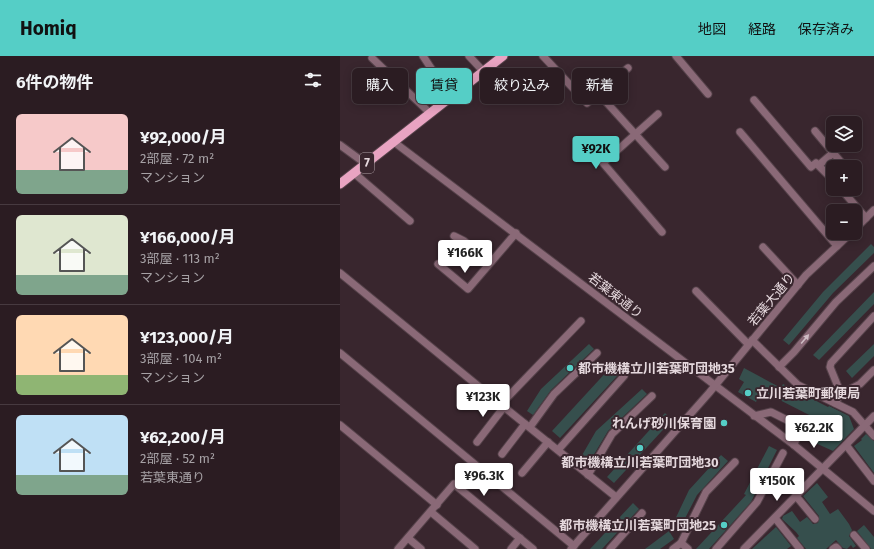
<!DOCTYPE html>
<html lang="ja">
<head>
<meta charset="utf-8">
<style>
	:root { --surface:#2b1c22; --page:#37292f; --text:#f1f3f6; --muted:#a6a1a5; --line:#473a40; --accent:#55cec6 }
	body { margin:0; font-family:"Fira Sans","Noto Sans JP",sans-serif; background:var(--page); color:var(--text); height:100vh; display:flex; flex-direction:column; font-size:15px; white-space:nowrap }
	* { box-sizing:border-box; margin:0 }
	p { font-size:13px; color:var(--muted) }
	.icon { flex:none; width:22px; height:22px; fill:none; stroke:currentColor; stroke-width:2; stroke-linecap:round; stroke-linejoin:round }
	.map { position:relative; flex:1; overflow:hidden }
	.panel { display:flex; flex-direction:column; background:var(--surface); width:340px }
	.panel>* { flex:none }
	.hud { position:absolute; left:12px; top:12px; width:380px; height:36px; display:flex; gap:8px }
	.tools { position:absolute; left:486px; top:60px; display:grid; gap:8px }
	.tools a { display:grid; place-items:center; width:36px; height:36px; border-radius:6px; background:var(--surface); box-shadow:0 2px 10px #0003,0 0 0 1px var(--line); font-size:20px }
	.price { position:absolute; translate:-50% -34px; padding:0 9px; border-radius:4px; background:#fff; color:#222; font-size:13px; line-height:26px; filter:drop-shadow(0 1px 2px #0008) }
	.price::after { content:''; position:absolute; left:50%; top:24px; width:12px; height:9px; margin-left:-6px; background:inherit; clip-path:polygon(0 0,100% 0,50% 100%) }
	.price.on { background:var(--accent); color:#111 }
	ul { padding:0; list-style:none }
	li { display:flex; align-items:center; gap:12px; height:100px; padding:0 16px }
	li+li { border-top:1px solid var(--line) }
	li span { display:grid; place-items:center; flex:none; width:112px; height:80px; border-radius:6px; color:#555 }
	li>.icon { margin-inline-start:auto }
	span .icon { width:48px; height:48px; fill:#fffc; stroke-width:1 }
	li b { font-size:17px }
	h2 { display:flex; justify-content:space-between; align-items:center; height:48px; padding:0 16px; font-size:17px }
	.pill { padding:0 14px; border-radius:6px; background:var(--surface); box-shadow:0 2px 10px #0003,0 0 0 1px var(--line); font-size:14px; line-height:36px }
	.pill.on { background:var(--accent); color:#111 }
	header { display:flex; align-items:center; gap:24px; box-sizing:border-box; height:56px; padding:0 20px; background:var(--accent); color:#111 }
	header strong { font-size:19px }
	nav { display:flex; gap:22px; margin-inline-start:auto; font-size:14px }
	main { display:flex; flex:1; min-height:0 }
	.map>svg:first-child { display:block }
	.building { fill:#364f4d }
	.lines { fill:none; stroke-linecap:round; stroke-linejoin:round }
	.minor-casing { stroke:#55424a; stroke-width:9 }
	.major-casing { stroke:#55424a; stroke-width:11 }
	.minor { stroke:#8a6977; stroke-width:7 }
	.major { stroke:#e9a4c2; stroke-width:9 }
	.oneway { fill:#cebcc4 }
	.poi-dot { fill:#55cec6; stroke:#39262e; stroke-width:1.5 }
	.labels { text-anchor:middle; stroke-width:4; stroke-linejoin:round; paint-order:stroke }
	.shield { fill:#39262e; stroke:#b1a3a8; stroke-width:1 }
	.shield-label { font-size:12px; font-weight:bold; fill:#e5d8dd }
	.street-label { font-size:13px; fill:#e5d8dd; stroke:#39262e }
	.poi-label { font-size:13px; font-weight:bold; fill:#e5d8dd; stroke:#39262e; text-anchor:start }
</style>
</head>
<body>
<header>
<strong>Homiq</strong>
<nav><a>地図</a><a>経路</a><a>保存済み</a></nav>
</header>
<main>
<section class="panel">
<h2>6件の物件<svg class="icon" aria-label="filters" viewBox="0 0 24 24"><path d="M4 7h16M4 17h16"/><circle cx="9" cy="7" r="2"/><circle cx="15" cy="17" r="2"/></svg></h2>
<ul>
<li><span style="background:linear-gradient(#f6c9c9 70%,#7fa58c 0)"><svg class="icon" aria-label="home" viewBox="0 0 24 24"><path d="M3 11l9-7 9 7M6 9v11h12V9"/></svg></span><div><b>¥92,000/月</b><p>2部屋 · 72 m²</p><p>マンション</p></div></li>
<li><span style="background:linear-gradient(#dfe7d0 75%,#7fa58c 0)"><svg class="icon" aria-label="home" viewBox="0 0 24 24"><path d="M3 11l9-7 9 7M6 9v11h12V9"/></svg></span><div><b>¥166,000/月</b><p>3部屋 · 113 m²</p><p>マンション</p></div></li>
<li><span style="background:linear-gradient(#ffd9b3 75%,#8fb573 0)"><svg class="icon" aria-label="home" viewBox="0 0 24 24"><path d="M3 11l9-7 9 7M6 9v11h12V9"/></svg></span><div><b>¥123,000/月</b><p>3部屋 · 104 m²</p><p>マンション</p></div></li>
<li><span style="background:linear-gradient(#bfe0f5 75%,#7fa58c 0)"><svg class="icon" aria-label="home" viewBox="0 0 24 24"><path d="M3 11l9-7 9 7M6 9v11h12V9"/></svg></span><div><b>¥62,200/月</b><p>2部屋 · 52 m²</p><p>若葉東通り</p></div></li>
</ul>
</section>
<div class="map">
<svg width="534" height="493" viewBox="0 0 534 493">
	<rect width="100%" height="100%" fill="#39262e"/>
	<g class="building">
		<polygon points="531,188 534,191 534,197 493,237 449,289 443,284 483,236"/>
		<polygon points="534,236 534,248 479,304 473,299"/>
		<polygon points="249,288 254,293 211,334 193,359 187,355 201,333"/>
		<polygon points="534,288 534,300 512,322 506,315"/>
		<polygon points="270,312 278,319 220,382 212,375"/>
		<polygon points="404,312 441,332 443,328 488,351 489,350 509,360 514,373 493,395 471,385 481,365 422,335 416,346 398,336 404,326 399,323"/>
		<polygon points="302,333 307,338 268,375 250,405 241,401 256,375"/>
		<polygon points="325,357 332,364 274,427 267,421"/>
		<polygon points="526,378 534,385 534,417 514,390 522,384 521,383"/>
		<polygon points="429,390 437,394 411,446 369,493 356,493 406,439 404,438"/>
		<polygon points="381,399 388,405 357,439 338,476 331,472 349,434"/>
		<polygon points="477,427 488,441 482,446 490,458 498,453 509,468 512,474 509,480 516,490 513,492 511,489 507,493 503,492 496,484 486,493 466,493 457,482 459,480 456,476 442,463 443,460 452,455 460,466 467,461 473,468 478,467 479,460 463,440"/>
		<polygon points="293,447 299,453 262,493 250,493"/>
		<polygon points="524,469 534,481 534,493 531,493 517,475"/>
		<polygon points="436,471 451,490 447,493 412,493"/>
		<polygon points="329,475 334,483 320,493 305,493"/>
	</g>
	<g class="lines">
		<defs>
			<g id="minor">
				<polyline points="83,0 110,41"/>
				<polyline points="129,0 143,15"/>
				<polyline points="203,0 247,47 288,12"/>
				<polyline points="336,0 368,38"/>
				<polyline points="32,2 90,57"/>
				<polyline points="258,37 325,111"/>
				<polyline points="414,44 471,111 476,107 493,124"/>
				<polyline points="318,58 263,107 322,176"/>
				<polyline points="475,75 505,111"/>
				<polyline points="400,76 497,190"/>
				<polyline points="54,86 454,389 534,455"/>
				<polyline points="0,89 26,108"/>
				<polyline points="479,109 493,97"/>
				<polyline points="14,117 70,165"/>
				<polyline points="501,133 526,162"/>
				<polyline points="515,173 534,154"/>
				<polyline points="114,180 124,185 150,206"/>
				<polyline points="423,191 458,229"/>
				<polyline points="98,208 128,233 176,177"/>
				<polyline points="0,217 154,343 276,441"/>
				<polyline points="356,235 408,288"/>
				<polyline points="412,284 458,329 513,356 534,380"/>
				<polyline points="0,297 234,490"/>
				<polyline points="439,311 454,296 496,246 534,210"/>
				<polyline points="501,338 490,311 491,307 534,260"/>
				<polyline points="495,347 501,338 520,328 534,314"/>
				<polyline points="161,348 241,265"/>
				<polyline points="414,360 431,356 451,366 459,374 454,389"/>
				<polyline points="0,369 97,449"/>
				<polyline points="190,371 214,338 257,297"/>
				<polyline points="137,386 164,351"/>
				<polyline points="506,389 534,425"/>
				<polyline points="218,394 284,320"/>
				<polyline points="162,398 185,368"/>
				<polyline points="182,417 208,386"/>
				<polyline points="248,419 272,378 312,340"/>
				<polyline points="456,440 475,463"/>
				<polyline points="91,456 135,493"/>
				<polyline points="435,462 460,493"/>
				<polyline points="514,479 526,493"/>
				<polyline points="68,482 81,493"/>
				<polyline points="341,487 348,493"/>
				<polyline points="58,493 114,428 193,493"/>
				<polyline points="171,493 180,482"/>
				<polyline points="231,493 369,337 466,219 511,177"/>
				<polyline points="270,493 302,457"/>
				<polyline points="333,493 341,487 366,436 395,406"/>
				<polyline points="376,493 417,446 443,397"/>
				<polyline points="404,493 534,360"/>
				<polyline points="493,493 496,491 498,493"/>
			</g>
			<polyline id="major" points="0,128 163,0"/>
		</defs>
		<use href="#minor" class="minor-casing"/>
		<use href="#major" class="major-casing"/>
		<use href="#minor" class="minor"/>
		<use href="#major" class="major"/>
	</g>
	<defs><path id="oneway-solid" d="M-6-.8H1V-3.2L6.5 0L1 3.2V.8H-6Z"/></defs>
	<use class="oneway" href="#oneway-solid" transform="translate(465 283) rotate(-50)"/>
	<g class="poi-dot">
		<circle cx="230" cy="312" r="4"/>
		<circle cx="408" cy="337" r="4"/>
		<circle cx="384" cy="367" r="4"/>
		<circle cx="300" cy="392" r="4"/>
		<circle cx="384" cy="469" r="4"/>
	</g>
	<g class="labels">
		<rect class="shield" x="20" y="97" width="14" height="20" rx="3"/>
		<g class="shield-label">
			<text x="27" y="111">7</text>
		</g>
		<g class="street-label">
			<text transform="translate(276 239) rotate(38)" y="5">若葉東通り</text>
			<text transform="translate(431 243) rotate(-50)" y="5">若葉大通り</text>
		</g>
		<g class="poi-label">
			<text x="238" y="317">都市機構立川若葉町団地35</text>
			<text x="416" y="342">立川若葉町郵便局</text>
			<text x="376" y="372" text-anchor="end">れんげ砂川保育園</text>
			<text x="300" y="411" text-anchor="middle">都市機構立川若葉町団地30</text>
			<text x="376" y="474" text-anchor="end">都市機構立川若葉町団地25</text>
		</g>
	</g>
</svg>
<div class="tools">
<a><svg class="icon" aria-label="layers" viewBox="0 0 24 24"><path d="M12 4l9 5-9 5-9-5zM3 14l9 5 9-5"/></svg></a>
<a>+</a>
<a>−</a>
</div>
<b class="price on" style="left:256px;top:114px">¥92K</b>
<b class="price" style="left:125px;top:218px">¥166K</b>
<b class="price" style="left:143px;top:362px">¥123K</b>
<b class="price" style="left:474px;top:393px">¥62.2K</b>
<b class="price" style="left:144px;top:441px">¥96.3K</b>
<b class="price" style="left:437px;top:446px">¥150K</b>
<div class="hud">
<a class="pill">購入</a>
<a class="pill on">賃貸</a>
<a class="pill">絞り込み</a>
<a class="pill">新着</a>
</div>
</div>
</main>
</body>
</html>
